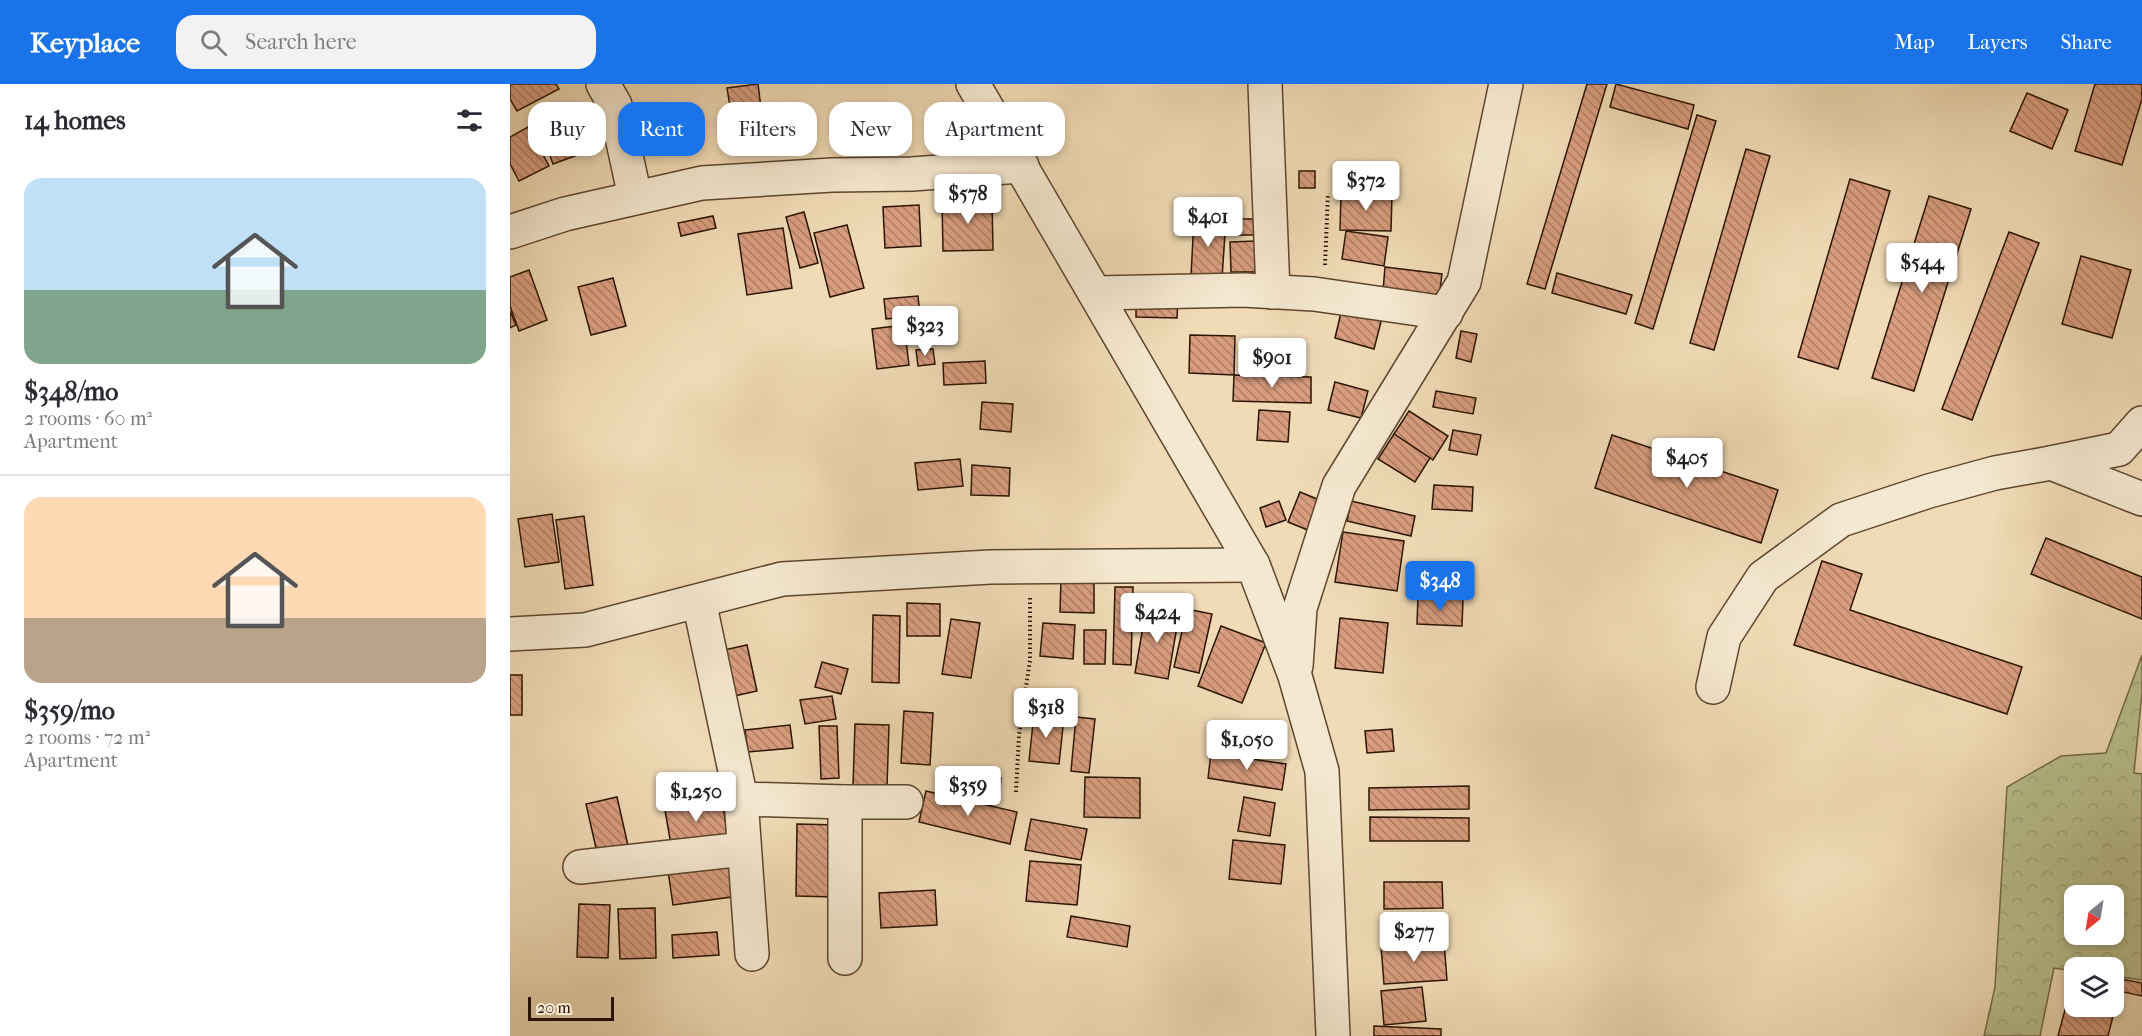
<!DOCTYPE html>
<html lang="en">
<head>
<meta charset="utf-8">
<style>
	:root { --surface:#fff; --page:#f2f2f3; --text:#2b2b33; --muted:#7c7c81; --line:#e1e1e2; --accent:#1a73e8 }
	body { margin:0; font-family:"IM FELL French Canon",serif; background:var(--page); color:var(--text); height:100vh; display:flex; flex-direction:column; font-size:22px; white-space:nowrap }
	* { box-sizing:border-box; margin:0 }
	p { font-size:20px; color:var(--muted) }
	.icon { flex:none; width:33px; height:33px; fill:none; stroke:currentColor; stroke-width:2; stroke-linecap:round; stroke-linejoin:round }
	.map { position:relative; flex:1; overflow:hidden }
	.drawer { display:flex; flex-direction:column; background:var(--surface); width:510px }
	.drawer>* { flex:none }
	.hud { position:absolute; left:18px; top:18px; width:570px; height:54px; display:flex; gap:12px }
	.needle { width:39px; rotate:210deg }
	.fabs { position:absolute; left:1554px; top:801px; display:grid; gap:12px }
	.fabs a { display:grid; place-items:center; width:60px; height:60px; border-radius:12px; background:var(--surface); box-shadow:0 3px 9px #0003; font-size:30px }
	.scale { position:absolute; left:18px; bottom:15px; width:86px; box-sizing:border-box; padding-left:6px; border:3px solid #2c1400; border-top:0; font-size:16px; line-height:21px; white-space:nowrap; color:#2c1400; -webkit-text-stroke:4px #f5e8d0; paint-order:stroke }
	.price { position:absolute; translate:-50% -51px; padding:0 14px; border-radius:6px; background:#fff; color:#222; font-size:20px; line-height:39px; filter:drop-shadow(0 2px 3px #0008) }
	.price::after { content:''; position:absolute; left:50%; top:36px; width:18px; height:14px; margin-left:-9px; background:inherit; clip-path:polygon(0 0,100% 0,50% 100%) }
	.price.on { background:var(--accent); color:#fff }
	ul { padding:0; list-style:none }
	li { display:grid; align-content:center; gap:12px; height:318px; padding:0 24px }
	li+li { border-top:2px solid var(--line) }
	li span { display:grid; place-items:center; height:186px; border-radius:18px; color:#555 }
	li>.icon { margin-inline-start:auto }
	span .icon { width:108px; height:108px; fill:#fffc; stroke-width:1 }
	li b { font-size:26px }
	h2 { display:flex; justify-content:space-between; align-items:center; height:72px; padding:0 24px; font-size:26px }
	.chip { padding:0 21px; border-radius:18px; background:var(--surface); box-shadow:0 3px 9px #0003; font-size:21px; line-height:54px }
	.chip.on { background:var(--accent); color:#fff }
	header { display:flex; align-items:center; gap:36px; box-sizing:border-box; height:84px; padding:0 30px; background:var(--accent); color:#fff }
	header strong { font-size:28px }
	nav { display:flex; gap:33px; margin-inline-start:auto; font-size:21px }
	.search { width:420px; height:54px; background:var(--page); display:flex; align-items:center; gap:15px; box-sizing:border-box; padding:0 21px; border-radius:18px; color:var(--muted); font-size:22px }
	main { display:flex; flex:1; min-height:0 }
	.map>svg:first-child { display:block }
	.forest { fill:url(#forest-crowns); stroke:#726a47; stroke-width:1.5; fill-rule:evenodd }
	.building { fill:url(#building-back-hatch); stroke:#2c1400; stroke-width:1.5 }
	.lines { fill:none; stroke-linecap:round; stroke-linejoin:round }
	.minor-casing { stroke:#5d462e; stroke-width:36 }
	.path { stroke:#2c1400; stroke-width:4; stroke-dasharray:1.5 3; stroke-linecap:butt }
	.minor { stroke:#f5e8d0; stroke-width:33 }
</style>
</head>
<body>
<header>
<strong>Keyplace</strong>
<div class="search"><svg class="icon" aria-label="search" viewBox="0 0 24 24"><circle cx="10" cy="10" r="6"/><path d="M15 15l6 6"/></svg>Search here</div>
<nav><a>Map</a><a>Layers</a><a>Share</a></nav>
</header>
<main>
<section class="drawer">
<h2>14 homes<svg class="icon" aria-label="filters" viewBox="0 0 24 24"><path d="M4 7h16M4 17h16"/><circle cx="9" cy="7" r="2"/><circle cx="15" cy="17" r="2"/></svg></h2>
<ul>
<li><span style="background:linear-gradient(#bfe0f5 60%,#7fa58c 0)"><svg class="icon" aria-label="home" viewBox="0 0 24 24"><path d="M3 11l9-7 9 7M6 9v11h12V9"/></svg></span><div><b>$348/mo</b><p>2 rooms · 60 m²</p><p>Apartment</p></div></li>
<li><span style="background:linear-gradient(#ffd9b3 65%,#b9a48a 0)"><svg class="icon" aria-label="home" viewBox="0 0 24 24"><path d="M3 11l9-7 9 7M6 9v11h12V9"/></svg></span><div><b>$359/mo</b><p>2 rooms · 72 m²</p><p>Apartment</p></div></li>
</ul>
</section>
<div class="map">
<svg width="1632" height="952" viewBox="0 0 1632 952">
	<defs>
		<pattern id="forest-crowns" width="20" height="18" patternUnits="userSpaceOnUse" patternTransform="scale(1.5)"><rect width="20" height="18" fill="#b9c08e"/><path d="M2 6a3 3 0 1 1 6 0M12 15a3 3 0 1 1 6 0" fill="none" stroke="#9fa479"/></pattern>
		<pattern id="building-back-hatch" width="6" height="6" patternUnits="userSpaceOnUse" patternTransform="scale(1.5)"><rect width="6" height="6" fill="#d89d7f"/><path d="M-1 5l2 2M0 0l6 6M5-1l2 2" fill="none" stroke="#af7f66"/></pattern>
	</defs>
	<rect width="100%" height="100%" fill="#f0dbb6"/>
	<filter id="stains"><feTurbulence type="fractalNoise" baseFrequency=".00333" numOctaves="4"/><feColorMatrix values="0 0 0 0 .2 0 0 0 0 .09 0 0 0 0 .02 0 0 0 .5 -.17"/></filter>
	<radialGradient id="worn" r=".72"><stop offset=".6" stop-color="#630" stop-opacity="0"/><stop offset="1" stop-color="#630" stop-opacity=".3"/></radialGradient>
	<path class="forest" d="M1632 571V609L1624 689 1632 690V896L1604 892V884H1564V887L1544 884 1530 952H1474L1485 903 1497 703 1551 672 1596 669ZM1564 812H1604V850H1564Z"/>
	<g class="building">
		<polygon points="0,0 46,0 49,5 7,27 0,15"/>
		<polygon points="248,0 251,24 221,29 217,4"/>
		<polygon points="1077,0 1097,0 1035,205 1017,200"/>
		<polygon points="1106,0 1184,21 1178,45 1100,23"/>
		<polygon points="1585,0 1632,0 1632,15 1612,81 1565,67"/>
		<polygon points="1517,9 1558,26 1542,65 1500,47"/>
		<polygon points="67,27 81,66 43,80 29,41"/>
		<polygon points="1187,31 1206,37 1143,245 1125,239"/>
		<polygon points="18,43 39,82 9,97 0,80 0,53"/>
		<polygon points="1236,65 1260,72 1204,266 1180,259"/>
		<rect x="789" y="87" width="16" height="17"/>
		<polygon points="1340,95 1380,107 1328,285 1288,273"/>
		<polygon points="831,110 882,111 881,147 830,146"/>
		<polygon points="1419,112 1461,125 1404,307 1362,294"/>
		<polygon points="482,115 483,166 433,167 432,116"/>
		<polygon points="409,121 411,162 375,164 373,123"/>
		<polygon points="294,128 308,179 290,184 276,133"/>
		<polygon points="203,132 206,144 171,152 168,139"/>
		<polygon points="684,134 716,135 712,194 681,192"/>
		<rect x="727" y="135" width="18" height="16"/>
		<polygon points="337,141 354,204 320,213 304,149"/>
		<polygon points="273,144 282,204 237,211 228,150"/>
		<polygon points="836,147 878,153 874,182 832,175"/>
		<polygon points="1499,148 1529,159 1462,336 1432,325"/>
		<polygon points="746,157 747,188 721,188 720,158"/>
		<polygon points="1571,172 1621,186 1602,254 1552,240"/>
		<polygon points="875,183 932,190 929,214 873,207"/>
		<polygon points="19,186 37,236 9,247 0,222 0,193"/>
		<polygon points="1047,189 1122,211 1116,230 1042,209"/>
		<polygon points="103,194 116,242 81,251 68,203"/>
		<polygon points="626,211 668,213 667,234 626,233"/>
		<polygon points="408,212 410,232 376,235 374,215"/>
		<polygon points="833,220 873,230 864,265 825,254"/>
		<polygon points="0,227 6,241 0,244"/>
		<polygon points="394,241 399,281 367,285 362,245"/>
		<polygon points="951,247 967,250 961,278 946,274"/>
		<polygon points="680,251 725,252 724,291 679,289"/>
		<polygon points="423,265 425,280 408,282 406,266"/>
		<polygon points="475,277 476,299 434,301 433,279"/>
		<polygon points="724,291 801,293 801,319 723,317"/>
		<polygon points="825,298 858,307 851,334 818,326"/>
		<polygon points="926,307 966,314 963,330 923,323"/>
		<polygon points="472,318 503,320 501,348 470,345"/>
		<polygon points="749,326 780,328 778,358 747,356"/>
		<polygon points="899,327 938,352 923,376 884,350"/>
		<polygon points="943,346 971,351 967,371 939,366"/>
		<polygon points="884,350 920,374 905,398 868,375"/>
		<polygon points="1102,351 1268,406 1251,459 1085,404"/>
		<polygon points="450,375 453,402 408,406 405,379"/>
		<polygon points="462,381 500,384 499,412 461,411"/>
		<polygon points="924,401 963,403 962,427 922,425"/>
		<polygon points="790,408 812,417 800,447 778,438"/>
		<polygon points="769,417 776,436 756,443 750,424"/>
		<polygon points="841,417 905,432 901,452 837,437"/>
		<polygon points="42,430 49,478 15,483 8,435"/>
		<polygon points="74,432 83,501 55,505 46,436"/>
		<polygon points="833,448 894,457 887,507 825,498"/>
		<polygon points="1536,454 1632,493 1632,535 1521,490"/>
		<polygon points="1312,477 1352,490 1340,526 1512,583 1497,630 1284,561"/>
		<polygon points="551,495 584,496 584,529 550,528"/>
		<polygon points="605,503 623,503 621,581 603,580"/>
		<polygon points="908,513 953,515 952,542 907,540"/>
		<polygon points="397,519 430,520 430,552 397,552"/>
		<polygon points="636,525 669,531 658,595 625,589"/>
		<polygon points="677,525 702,530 689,589 664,583"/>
		<polygon points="363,531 390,532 389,599 362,598"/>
		<polygon points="830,534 878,539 873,589 825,584"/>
		<polygon points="441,535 470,539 461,594 432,590"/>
		<polygon points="533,539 565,541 563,575 530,572"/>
		<polygon points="711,542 756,559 732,619 688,602"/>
		<polygon points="574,546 596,546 595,580 574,580"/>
		<polygon points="237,561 247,607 224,612 214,566"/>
		<polygon points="312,578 338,585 331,610 305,603"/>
		<rect x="0" y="591" width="12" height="40"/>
		<polygon points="322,612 326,635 295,640 290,616"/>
		<polygon points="394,627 423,629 420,681 391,679"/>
		<polygon points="524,630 554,633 549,680 519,677"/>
		<polygon points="566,633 585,635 579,689 561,687"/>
		<polygon points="345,640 379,641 377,703 343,702"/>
		<polygon points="280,641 283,664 238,668 235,646"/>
		<polygon points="309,642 327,642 329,694 311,695"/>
		<polygon points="882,645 884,667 857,669 855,647"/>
		<polygon points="741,647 770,652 767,672 738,667"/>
		<polygon points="701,669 776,680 772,706 698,694"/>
		<polygon points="459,690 491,694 489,715 457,710"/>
		<polygon points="575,693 630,694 630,734 574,733"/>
		<polygon points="959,702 959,725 859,726 859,704"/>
		<polygon points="416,707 507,728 500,760 409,738"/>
		<polygon points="107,713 119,766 88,773 76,720"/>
		<polygon points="734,713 765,719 760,752 728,747"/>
		<polygon points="212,717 218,752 161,761 155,726"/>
		<polygon points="860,733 959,734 959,757 860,757"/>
		<polygon points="521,735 577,745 571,776 515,766"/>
		<polygon points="287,740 328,741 326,813 286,812"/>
		<polygon points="723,756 775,761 771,800 719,795"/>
		<polygon points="520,777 571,781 567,821 516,817"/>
		<polygon points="224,778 229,812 163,821 158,787"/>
		<polygon points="874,798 932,798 933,824 874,825"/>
		<polygon points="425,806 427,841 371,844 369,809"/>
		<polygon points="69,820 100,821 98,874 67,873"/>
		<polygon points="145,824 146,874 110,875 108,825"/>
		<polygon points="561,832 620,842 617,863 557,853"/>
		<polygon points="207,848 209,871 163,874 162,851"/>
		<polygon points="934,858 937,896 874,900 871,862"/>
		<polygon points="1611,895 1632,899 1632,912 1609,907"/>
		<polygon points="912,903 916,937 874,941 871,907"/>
		<polygon points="1560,907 1564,908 1564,922 1604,922 1604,919 1606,920 1598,952 1548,952"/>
		<polygon points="864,942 931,945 931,952 864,952"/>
	</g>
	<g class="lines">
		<defs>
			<g id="minor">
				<polyline points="93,0 105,21 125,113"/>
				<polyline points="463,0 743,481 785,592 812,687 823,952"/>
				<polyline points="755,0 763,208"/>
				<polyline points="0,148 55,130 192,99 322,91 402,90 512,82"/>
				<polyline points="586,209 734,206 804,210 936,229"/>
				<polyline points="1541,379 1632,415"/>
				<polyline points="189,517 231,715 242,870"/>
				<polyline points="0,550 75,546 272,495 480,483 743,481"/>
				<polyline points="786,582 790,524 829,402 954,198 996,0"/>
				<polyline points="1203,603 1214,553 1253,493 1331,436 1419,407 1485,389 1541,379 1609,365 1632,339"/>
				<polyline points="231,715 335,718"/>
				<polyline points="70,783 234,765"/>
				<polyline points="335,874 335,718 396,718"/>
			</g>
		</defs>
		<use href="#minor" class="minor-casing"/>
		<g class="path">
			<polyline points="815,181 818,109"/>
			<polyline points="506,708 509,651 520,576 520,512"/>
		</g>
		<use href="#minor" class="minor"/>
	</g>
	<rect width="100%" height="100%" filter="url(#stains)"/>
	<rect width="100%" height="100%" fill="url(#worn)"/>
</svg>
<div class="fabs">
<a><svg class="needle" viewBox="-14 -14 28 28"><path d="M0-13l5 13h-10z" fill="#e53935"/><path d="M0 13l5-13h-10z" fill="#7c7c81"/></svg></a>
<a><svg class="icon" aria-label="layers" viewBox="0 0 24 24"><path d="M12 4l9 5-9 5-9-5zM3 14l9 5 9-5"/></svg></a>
</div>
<div class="scale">20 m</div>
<b class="price" style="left:856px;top:128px">$372</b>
<b class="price" style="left:458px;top:141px">$578</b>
<b class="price" style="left:698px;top:164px">$401</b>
<b class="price" style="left:1412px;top:210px">$544</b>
<b class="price" style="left:415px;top:273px">$323</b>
<b class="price" style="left:762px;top:305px">$901</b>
<b class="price" style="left:1177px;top:405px">$405</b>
<b class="price on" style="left:930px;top:528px">$348</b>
<b class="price" style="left:647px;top:560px">$424</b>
<b class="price" style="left:536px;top:655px">$318</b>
<b class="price" style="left:737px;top:687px">$1,050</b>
<b class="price" style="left:458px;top:733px">$359</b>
<b class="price" style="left:186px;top:739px">$1,250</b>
<b class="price" style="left:904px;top:879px">$277</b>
<div class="hud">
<a class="chip">Buy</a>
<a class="chip on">Rent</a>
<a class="chip">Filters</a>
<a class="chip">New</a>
<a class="chip">Apartment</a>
</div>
</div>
</main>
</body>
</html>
